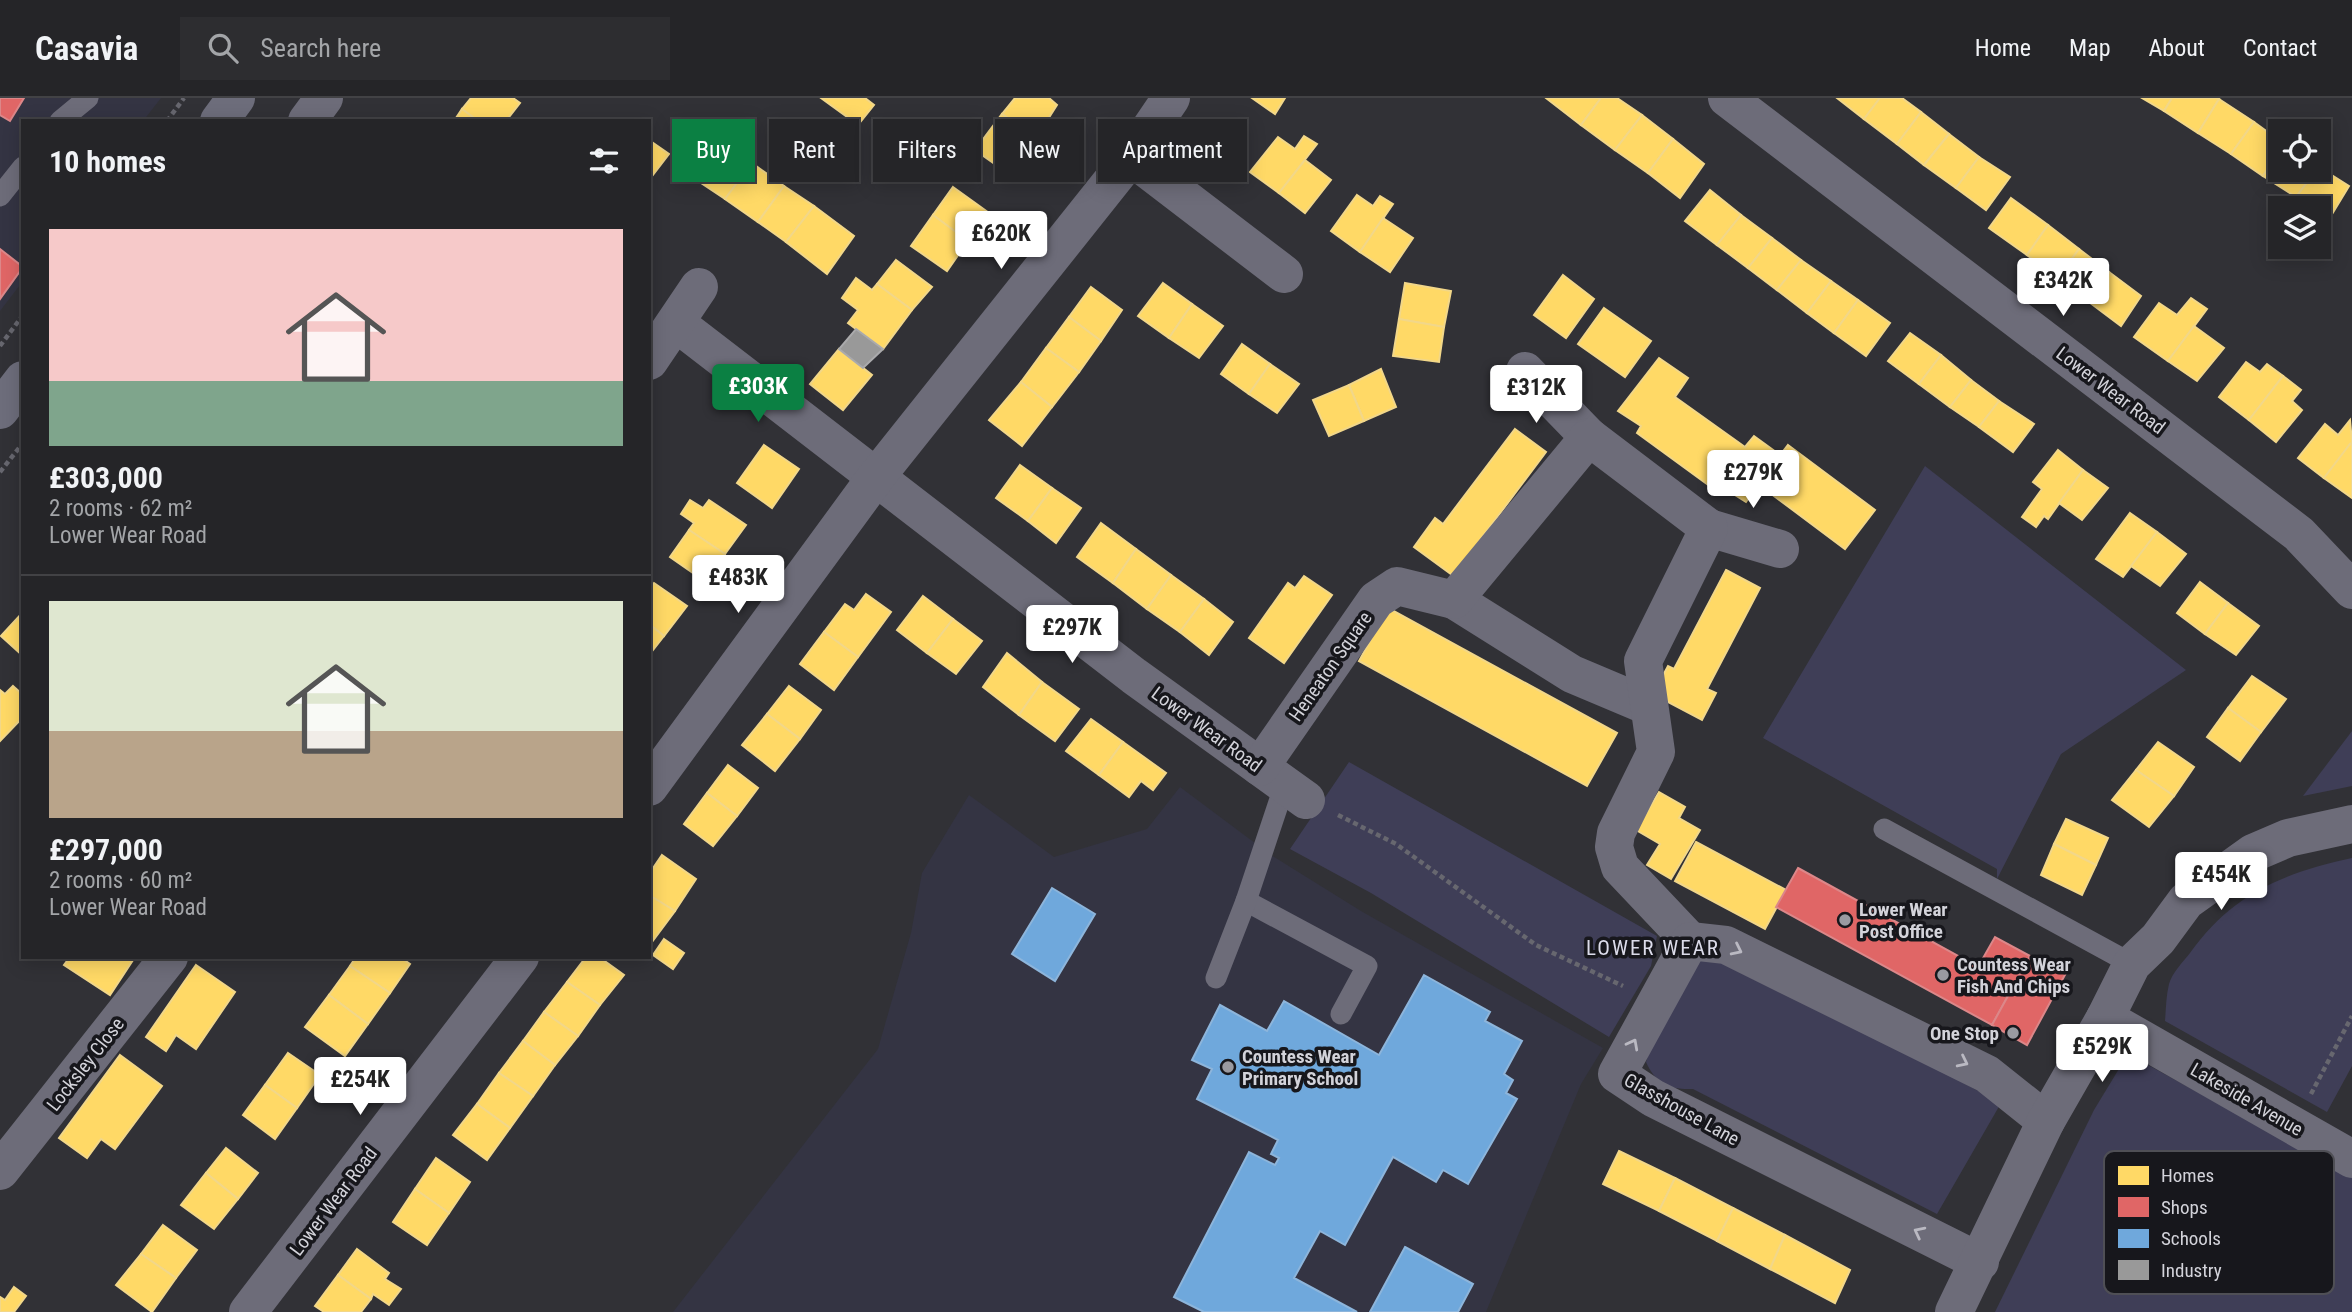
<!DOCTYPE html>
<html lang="en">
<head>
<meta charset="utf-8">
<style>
	:root { --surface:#252528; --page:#2d2d30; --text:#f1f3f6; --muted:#a3a5a8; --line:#424245; --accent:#0b8043 }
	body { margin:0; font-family:"Roboto Condensed",sans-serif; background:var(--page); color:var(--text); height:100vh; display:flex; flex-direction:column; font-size:26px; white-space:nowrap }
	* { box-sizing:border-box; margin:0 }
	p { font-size:23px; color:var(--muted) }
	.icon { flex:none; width:38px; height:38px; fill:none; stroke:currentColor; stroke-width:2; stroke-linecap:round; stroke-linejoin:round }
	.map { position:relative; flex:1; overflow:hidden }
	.drawer { position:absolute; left:21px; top:21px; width:630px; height:840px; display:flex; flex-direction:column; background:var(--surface); border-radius:0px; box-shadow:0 4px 18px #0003,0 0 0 2px var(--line) }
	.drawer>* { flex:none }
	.guide { position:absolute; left:672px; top:21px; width:665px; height:63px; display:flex; gap:14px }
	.controls { position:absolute; left:2268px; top:21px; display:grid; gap:14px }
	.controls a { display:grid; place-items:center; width:63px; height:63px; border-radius:0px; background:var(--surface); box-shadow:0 4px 18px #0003,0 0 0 2px var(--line); font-size:35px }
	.price { position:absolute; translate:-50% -60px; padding:0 16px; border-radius:7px; background:#fff; color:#222; font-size:23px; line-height:46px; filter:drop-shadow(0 2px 4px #0008) }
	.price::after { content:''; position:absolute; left:50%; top:42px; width:21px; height:16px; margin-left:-10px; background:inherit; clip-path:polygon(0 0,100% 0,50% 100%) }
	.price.on { background:var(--accent); color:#fff }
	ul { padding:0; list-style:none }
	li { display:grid; align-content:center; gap:14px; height:371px; padding:0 28px }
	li+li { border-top:2px solid var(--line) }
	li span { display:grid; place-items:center; height:217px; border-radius:0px; color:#555 }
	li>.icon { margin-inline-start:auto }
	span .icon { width:126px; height:126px; fill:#fffc; stroke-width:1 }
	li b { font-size:30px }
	h2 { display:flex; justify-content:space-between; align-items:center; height:84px; padding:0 28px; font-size:30px }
	.tag { padding:0 24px; border-radius:0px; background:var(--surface); box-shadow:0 4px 18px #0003,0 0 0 2px var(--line); font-size:24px; line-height:63px }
	.tag.on { background:var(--accent); color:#fff }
	header { display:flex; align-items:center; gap:42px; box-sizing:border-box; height:98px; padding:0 35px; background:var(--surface); border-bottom:2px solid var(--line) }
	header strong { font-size:33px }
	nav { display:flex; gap:38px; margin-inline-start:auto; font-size:24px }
	.search { width:490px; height:63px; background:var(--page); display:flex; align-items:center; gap:18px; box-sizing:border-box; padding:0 24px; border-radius:0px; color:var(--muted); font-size:26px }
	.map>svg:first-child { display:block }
	.built { fill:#343443 }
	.green { fill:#3f3e57 }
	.homes { fill:#ffd966; stroke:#f2d789; stroke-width:2 }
	.shops { fill:#e06666; stroke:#dc8789; stroke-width:2 }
	.schools { fill:#6fa8dc; stroke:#8db5db; stroke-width:2 }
	.industry { fill:#999; stroke:#aaaaac; stroke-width:2 }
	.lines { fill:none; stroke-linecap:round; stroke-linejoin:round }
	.path { stroke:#67676f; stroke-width:4.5; stroke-dasharray:5 3.5; stroke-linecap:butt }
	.lane { stroke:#6d6c79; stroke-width:21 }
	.street { stroke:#6d6c79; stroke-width:38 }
	.primary { stroke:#6d6d7b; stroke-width:38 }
	.oneway { stroke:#bab9c2 }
	.poi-dot { fill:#9a9aa1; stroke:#17171c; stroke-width:2.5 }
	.labels { text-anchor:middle; stroke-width:7; stroke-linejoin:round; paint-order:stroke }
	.street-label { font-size:19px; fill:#d3d3da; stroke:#17171c }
	.poi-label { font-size:19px; font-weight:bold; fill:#d3d3da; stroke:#17171c; text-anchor:start }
	.neighbourhood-label { font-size:21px; letter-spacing:2px; fill:#dcdcea; stroke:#17171c }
	.key { fill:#17171c; stroke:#4f4f55; stroke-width:2 }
	.key-label { font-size:19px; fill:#d3d3da }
</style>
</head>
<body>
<header>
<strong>Casavia</strong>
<div class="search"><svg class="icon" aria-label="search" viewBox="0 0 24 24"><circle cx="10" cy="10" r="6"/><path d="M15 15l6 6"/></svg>Search here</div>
<nav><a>Home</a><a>Map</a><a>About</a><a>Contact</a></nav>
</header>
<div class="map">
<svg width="2352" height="1214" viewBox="0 0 2352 1214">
	<rect width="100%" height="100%" fill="#313136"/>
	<g class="built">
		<polygon points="0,0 161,0 143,23 23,23 23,183 0,213"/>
		<polygon points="1180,689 1271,757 1361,813 1603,950 1581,986 1486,1214 673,1214 878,951 911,835 922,775 969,697 1054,759 1147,731"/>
	</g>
	<g class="green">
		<polygon points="1925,368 2186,572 2061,656 1997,781 1997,771 1763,640"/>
		<polygon points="2352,633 2352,688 2303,698"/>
		<polygon points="1349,664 1657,838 1651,868 1609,939 1371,795 1290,751"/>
		<path d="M2352 760V968L2327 1014 2165 923C2166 911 2166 898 2169 886 2172 875 2183 864 2190 855 2232 796 2283 775 2352 760Z"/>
		<path d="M1718 854 2001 1005 1937 1116 1693 991C1670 992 1655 985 1646 964L1656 934 1691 867Z"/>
		<polygon points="2128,956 2352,1079 2352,1214 1995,1214 2094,1012"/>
	</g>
	<g class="homes">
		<polygon points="471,0 513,0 520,5 506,23 478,23 462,11"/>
		<polygon points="821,0 865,0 874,7 858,27"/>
		<polygon points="1015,0 1049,0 1057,7 1036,40 1002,16"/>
		<polygon points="1252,0 1285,0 1275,16"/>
		<polygon points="1546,0 1601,0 1581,27"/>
		<polygon points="1601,0 1617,0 1642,17 1615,52 1581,27"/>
		<polygon points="1837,0 1880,0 1864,21"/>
		<polygon points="1880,0 1902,0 1921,14 1897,46 1864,21"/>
		<polygon points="2142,0 2172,0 2164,13"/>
		<polygon points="2172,0 2216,0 2219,1 2198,35 2164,13"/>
		<polygon points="2219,1 2254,24 2231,56 2198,35"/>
		<polygon points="462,11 478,23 454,23"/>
		<polygon points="1921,14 1949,36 1924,67 1897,46"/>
		<polygon points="1002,16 1036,40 1009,76 975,52"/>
		<polygon points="1642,17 1673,41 1648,75 1615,52"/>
		<polygon points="2254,24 2280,43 2280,52 2263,78 2231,56"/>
		<polygon points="1949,36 1979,59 1956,90 1924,67"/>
		<polygon points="1304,38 1317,46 1279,95 1250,74 1278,39 1295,51"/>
		<polygon points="718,41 752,65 725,101 692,79"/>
		<polygon points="1673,41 1704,66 1680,100 1648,75"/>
		<polygon points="649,42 669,56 649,82"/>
		<polygon points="2280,52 2280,72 2316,72 2296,99 2263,78"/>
		<polygon points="1979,59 2010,79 1986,112 1956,90"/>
		<polygon points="1305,62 1331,82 1305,115 1279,95"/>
		<polygon points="752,65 784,88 758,124 725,101"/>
		<polygon points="2319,69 2349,88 2329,121 2319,114 2319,110 2313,110 2296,99"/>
		<polygon points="784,88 814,108 786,144 758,124"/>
		<polygon points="953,89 989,115 968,143 933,117"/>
		<polygon points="1710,92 1741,117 1717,147 1685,123"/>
		<polygon points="1357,97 1373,108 1380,98 1393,106 1360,154 1331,133"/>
		<polygon points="2011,100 2048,127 2027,157 1989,130"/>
		<polygon points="814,108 854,138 827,176 786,144"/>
		<polygon points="933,117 968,143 947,173 911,148"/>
		<polygon points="1741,117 1772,140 1748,170 1717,147"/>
		<polygon points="1383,120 1413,140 1390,174 1360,154"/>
		<polygon points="2048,127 2079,151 2058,180 2027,157"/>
		<polygon points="1772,140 1801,162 1777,192 1748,170"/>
		<polygon points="2079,151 2109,174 2089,204 2058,180"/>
		<polygon points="896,162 932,189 912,212 877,186"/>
		<polygon points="1801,162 1831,183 1807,215 1777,192"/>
		<polygon points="2109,174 2141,198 2121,228 2089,204"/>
		<polygon points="1563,177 1594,201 1566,240 1534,217"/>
		<polygon points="856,180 872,192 877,186 912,212 883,251 848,225 858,212 842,200"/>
		<polygon points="1831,183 1858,202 1834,235 1807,215"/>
		<polygon points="1163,185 1192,206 1169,240 1138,218"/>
		<polygon points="1405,185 1451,193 1444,229 1399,221"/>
		<polygon points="1091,189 1122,212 1101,243 1069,219"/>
		<polygon points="2191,200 2207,211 2168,263 2134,239 2159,205 2177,217"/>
		<polygon points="1858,202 1890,225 1866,258 1834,235"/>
		<polygon points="1192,206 1223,228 1199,260 1169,240"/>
		<polygon points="1604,210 1651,243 1625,279 1578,246"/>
		<polygon points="1069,219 1101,243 1079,274 1046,250"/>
		<polygon points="1399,221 1444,229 1439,264 1393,258"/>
		<polygon points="2194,228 2224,250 2197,283 2168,263"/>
		<polygon points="1910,235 1941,257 1919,286 1888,263"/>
		<polygon points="1242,246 1270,266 1249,296 1221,276"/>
		<polygon points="1046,250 1079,274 1052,309 1021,284"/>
		<polygon points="839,251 872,277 843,312 810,286"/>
		<polygon points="1941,257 1971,282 1950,309 1919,286"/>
		<polygon points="1659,260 1688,280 1675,299 1745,349 1754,338 1780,357 1746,404 1719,387 1715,392 1637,335 1641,328 1618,313"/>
		<polygon points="2246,264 2260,274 2267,266 2283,278 2249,322 2219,299"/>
		<polygon points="1270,266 1299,286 1277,315 1249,296"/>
		<polygon points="1381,271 1396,309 1364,323 1349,287"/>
		<polygon points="2283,278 2301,292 2292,303 2302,312 2276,344 2249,322"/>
		<polygon points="1971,282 1999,303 1979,329 1950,309"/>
		<polygon points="1021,284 1052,309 1022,348 989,322"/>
		<polygon points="1349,287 1364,323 1329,338 1313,302"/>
		<polygon points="1999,303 2034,326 2013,354 1979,329"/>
		<polygon points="2350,322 2352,344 2324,380 2298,360 2325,326 2338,337"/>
		<polygon points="1515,331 1546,354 1477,446 1459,482 1414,449 1435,420 1443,426"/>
		<polygon points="2350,346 2352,347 2352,400 2324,380"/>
		<polygon points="764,347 799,371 772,410 737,385"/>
		<polygon points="1788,347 1875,412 1845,451 1758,386"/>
		<polygon points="2058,352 2083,372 2048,421 2044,418 2036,429 2022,419 2042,391 2033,384"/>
		<polygon points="1020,367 1052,390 1028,423 996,400"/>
		<polygon points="2083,372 2108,390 2082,422 2059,405"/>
		<polygon points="1052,390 1081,410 1056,445 1028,423"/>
		<polygon points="690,402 703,410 709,402 746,427 725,456 689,432 694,425 681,416"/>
		<polygon points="2130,415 2157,434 2123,479 2096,461"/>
		<polygon points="1101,425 1136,451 1113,485 1077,459"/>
		<polygon points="689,432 725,456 706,484 670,459"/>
		<polygon points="2157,434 2186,456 2160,488 2131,468"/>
		<polygon points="1136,451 1171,477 1147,511 1113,485"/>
		<polygon points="1726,472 1760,490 1707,591 1716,595 1702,622 1653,596 1668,568 1674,571"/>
		<polygon points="1171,477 1204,501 1180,534 1147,511"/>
		<polygon points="1304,478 1332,497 1284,565 1249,540 1288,485 1295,490"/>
		<polygon points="2200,484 2228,505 2205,536 2177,515"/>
		<polygon points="654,485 687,508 664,538 649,526 649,491"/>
		<polygon points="866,496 891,514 858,559 824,534 845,506 854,512"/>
		<polygon points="923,498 953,521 927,555 897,532"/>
		<polygon points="1204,501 1233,524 1209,557 1180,534"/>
		<polygon points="2228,505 2259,528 2236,557 2205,536"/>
		<polygon points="1388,510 1617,635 1587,688 1359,563"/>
		<polygon points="23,514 23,558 1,538"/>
		<polygon points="953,521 982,543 956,576 927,555"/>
		<polygon points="649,526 664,538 649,557"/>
		<polygon points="824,534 858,559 834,592 800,566"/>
		<polygon points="1007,555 1042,584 1019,617 983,589"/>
		<polygon points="2252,578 2286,601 2261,634 2228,610"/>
		<polygon points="1042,584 1079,611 1055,643 1019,617"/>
		<polygon points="13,588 23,597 23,619 0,643 0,592 5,596"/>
		<polygon points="789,588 821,612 800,641 767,616"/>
		<polygon points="2228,610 2261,634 2240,663 2207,639"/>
		<polygon points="767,616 800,641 775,673 742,647"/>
		<polygon points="1091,621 1123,644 1099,677 1066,653"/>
		<polygon points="1123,644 1166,675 1153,692 1141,683 1129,699 1099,677"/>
		<polygon points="2158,644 2194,669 2174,698 2136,672"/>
		<polygon points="728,667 758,690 737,718 707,695"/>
		<polygon points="2136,672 2174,698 2149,729 2112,702"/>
		<polygon points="1659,694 1685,709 1679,720 1700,732 1671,781 1647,767 1660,746 1636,732"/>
		<polygon points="707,695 737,718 713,748 684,726"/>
		<polygon points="2066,721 2108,740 2096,767 2054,746"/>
		<polygon points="1696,744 1786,792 1765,831 1675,783"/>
		<polygon points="2054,746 2096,767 2082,797 2041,777"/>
		<polygon points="662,757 696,781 675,813 649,797 649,776"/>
		<polygon points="649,797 675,813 649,848"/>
		<polygon points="664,841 684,855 673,871 653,857"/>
		<polygon points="70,859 135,859 110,897 64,867"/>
		<polygon points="356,859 400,859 410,866 390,895 350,868"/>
		<polygon points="586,859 599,859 624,877 600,907 567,884"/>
		<polygon points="196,867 235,894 196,951 176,937 166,953 146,939"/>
		<polygon points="350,868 390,895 368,926 329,897"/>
		<polygon points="567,884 600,907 578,938 544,914"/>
		<polygon points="329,897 368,926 345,958 305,929"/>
		<polygon points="544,914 578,938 555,967 523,943"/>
		<polygon points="523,943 555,967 533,998 499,975"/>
		<polygon points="288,955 320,977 297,1010 265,987"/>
		<polygon points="120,957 162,988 115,1051 101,1041 87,1060 59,1040"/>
		<polygon points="499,975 533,998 510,1030 477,1006"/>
		<polygon points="265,987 297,1010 275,1041 243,1017"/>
		<polygon points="477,1006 510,1030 487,1062 453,1037"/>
		<polygon points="226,1050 258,1075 238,1101 206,1075"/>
		<polygon points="1619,1053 1675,1080 1659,1113 1603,1086"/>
		<polygon points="436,1060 470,1084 449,1115 415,1091"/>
		<polygon points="206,1075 238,1101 214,1131 181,1107"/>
		<polygon points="1675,1080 1733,1110 1717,1143 1659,1113"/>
		<polygon points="415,1091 449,1115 427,1147 393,1124"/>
		<polygon points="1733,1110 1785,1137 1770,1171 1717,1143"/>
		<polygon points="163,1127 197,1152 176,1180 141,1156"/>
		<polygon points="1785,1137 1850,1172 1835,1205 1770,1171"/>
		<polygon points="357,1151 389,1175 385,1181 401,1191 389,1207 373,1196 371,1201 338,1177"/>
		<polygon points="141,1156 176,1180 152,1214 116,1187"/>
		<polygon points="338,1177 371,1201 361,1214 324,1214 315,1208"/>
		<polygon points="14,1189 26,1198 14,1214 0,1214 0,1199 5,1202"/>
	</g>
	<g class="shops">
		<polygon points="0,0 24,0 10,23 0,17"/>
		<polygon points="0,151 23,169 0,201"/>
		<polygon points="1798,770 1978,869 1995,839 2030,858 1992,927 1776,809"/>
		<polygon points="2030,858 2066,875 2027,947 1992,927"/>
	</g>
	<g class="schools">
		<polygon points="1052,790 1095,816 1055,883 1012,856"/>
		<polygon points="1424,877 1490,914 1485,923 1522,943 1504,976 1513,982 1506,995 1517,1001 1468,1086 1443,1072 1436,1084 1393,1059 1345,1147 1320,1133 1294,1180 1357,1214 1204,1214 1174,1199 1249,1054 1275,1067 1279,1060 1271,1056 1278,1042 1197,1001 1212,971 1192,962 1220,907 1267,933 1284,903 1379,957"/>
		<polygon points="1405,1149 1473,1186 1458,1214 1370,1214"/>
	</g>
	<polygon class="industry" points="856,231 883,251 863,270 839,251"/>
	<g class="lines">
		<g class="path">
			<polyline points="167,23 184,0"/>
			<polyline points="0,248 23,217"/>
			<polyline points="0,374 23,345"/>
			<polyline points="1338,717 1396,746 1536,847 1623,888"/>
			<polyline points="2311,996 2352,918"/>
		</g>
		<g class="lane">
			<polyline points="60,23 88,0"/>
			<polyline points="0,98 23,69"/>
			<polyline points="1884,731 2132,866"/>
			<polyline points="1246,803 1367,868 1341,916"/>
			<polyline points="1216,880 1246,803 1284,689"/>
		</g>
		<g class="street">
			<polyline points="1727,0 2299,436 2352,492"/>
			<polyline points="307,23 324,0"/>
			<polyline points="1131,59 1284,176"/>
			<polyline points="676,225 1134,578 1306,702"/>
			<polyline points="649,263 699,189"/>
			<polyline points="1525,273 1589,339"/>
			<polyline points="1709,430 1780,451"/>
			<polyline points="1454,502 1572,576 1648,608"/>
			<polyline points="1260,669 1376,502 1397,488 1454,502 1589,339 1709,430 1643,563 1656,654 1616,735 1614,749 1620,769 1690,843"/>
			<polyline points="649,689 876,379 1131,59 1171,0"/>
			<polyline points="2105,920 2352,1061"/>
			<polyline points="0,1073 169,859"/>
			<polyline points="1980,1164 1653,1000 1617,976 1690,843 1726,847 1987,976 2046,1023"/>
			<polyline points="248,1214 520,859"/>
			<polyline points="1954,1214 2046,1023 2105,920 2132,866 2158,841 2186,803 2253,755 2288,740 2352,726"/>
		</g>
		<g class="primary">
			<polyline points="219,23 236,0"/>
			<polyline points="0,312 23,282"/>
		</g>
	</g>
	<defs><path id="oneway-chevron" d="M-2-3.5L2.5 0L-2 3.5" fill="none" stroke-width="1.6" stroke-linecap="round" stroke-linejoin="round" transform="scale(1.75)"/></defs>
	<g class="oneway">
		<use href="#oneway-chevron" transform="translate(1737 852) rotate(26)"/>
		<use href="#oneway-chevron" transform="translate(1633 946) rotate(-62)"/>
		<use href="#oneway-chevron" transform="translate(1963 964) rotate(26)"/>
		<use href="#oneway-chevron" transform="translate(1919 1134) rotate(-153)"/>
	</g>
	<g class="poi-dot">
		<circle cx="1845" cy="822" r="7"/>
		<circle cx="1943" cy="877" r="7"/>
		<circle cx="2013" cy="935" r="7"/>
		<circle cx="1228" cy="969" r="7"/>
	</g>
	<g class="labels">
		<g class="street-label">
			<text transform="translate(2111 292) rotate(37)" y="7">Lower Wear Road</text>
			<text transform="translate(1330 568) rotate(-55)" y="7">Heneaton Square</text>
			<text transform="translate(1207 631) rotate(36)" y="7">Lower Wear Road</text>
			<text transform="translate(85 966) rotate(-52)" y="7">Locksley Close</text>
			<text transform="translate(2247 1001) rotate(30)" y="7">Lakeside Avenue</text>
			<text transform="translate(1682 1011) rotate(29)" y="7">Glasshouse Lane</text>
			<text transform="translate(333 1103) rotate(-53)" y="7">Lower Wear Road</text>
		</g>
		<g class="poi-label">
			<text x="1859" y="818">Lower Wear<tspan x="1859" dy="22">Post Office</tspan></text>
			<text x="1957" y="873">Countess Wear<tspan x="1957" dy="22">Fish And Chips</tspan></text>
			<text x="1999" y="942" text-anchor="end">One Stop</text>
			<text x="1242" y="965">Countess Wear<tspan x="1242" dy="22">Primary School</tspan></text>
		</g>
		<g class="neighbourhood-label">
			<text x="1653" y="857">LOWER WEAR</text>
		</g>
	</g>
	<rect x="2104" y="1053" width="230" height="143" rx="10" class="key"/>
	<rect x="2118" y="1068" width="31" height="19" fill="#ffd966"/>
	<rect x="2118" y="1099" width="31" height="20" fill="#e06666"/>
	<rect x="2118" y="1131" width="31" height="19" fill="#6fa8dc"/>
	<rect x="2118" y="1162" width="31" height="20" fill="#999"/>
	<g class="key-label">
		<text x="2161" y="1084">Homes</text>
		<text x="2161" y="1116">Shops</text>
		<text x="2161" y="1147">Schools</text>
		<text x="2161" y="1179">Industry</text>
	</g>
</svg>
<div class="controls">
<a><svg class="icon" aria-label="locate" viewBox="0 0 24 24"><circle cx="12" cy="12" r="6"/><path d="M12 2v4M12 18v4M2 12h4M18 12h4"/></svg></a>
<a><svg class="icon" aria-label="layers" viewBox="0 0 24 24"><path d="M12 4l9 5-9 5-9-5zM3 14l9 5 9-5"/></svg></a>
</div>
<b class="price" style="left:1001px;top:173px">£620K</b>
<b class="price" style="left:2063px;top:220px">£342K</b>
<b class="price on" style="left:758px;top:326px">£303K</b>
<b class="price" style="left:1536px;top:327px">£312K</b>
<b class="price" style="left:1753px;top:412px">£279K</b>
<b class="price" style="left:738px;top:517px">£483K</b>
<b class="price" style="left:1072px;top:567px">£297K</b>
<b class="price" style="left:2221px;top:814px">£454K</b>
<b class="price" style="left:2102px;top:986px">£529K</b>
<b class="price" style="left:360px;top:1019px">£254K</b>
<div class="guide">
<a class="tag on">Buy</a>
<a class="tag">Rent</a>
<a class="tag">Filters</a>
<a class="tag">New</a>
<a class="tag">Apartment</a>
</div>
<section class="drawer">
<h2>10 homes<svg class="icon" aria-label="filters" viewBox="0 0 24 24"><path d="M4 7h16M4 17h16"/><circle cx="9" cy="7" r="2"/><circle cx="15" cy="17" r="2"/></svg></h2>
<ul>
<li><span style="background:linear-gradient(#f6c9c9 70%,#7fa58c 0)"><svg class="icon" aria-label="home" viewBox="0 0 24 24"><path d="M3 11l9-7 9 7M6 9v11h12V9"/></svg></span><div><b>£303,000</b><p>2 rooms · 62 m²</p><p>Lower Wear Road</p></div></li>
<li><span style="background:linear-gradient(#dfe7d0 60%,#b9a48a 0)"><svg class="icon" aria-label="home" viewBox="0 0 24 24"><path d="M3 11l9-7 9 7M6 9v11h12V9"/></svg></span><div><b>£297,000</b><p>2 rooms · 60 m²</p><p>Lower Wear Road</p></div></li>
</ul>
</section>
</div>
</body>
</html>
